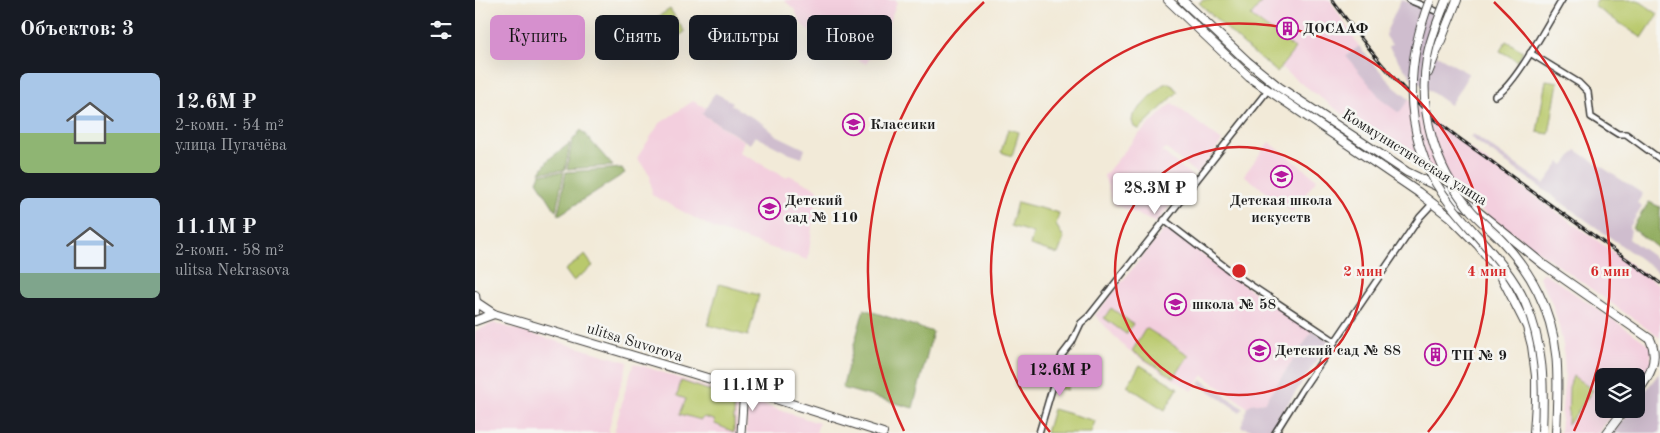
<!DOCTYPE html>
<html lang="ru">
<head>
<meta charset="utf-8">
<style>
	:root { --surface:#171b24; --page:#20242c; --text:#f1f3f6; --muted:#9ea1a6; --accent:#d690ce }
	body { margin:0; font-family:"Old Standard TT",serif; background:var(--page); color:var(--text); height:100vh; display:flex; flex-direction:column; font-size:19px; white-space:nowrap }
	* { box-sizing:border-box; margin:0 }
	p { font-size:16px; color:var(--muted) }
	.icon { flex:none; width:28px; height:28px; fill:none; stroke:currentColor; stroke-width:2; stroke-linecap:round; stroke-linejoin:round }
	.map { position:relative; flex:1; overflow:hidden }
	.details { display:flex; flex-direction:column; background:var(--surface); width:475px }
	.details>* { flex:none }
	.top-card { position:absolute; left:15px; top:15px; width:475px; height:45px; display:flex; gap:10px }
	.fabs { position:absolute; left:1120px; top:368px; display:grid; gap:10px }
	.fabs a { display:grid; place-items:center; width:50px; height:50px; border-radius:8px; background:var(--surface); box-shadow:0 5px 20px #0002; font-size:25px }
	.price { position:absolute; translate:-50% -42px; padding:0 11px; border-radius:5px; background:#fff; color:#222; font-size:16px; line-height:32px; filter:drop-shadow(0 1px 2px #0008) }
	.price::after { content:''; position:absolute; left:50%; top:30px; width:15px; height:11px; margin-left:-8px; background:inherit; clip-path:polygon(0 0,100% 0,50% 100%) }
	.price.current { background:var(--accent); color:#111 }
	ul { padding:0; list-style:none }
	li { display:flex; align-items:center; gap:15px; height:125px; padding:0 20px }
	li span { display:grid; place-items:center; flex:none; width:140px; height:100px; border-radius:8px; color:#555 }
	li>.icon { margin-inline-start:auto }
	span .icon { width:60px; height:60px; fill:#fffc; stroke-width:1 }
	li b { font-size:21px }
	h2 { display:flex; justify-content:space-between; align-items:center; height:60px; padding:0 20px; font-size:21px }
	.chip { padding:0 18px; border-radius:8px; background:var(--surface); box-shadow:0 5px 20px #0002; font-size:18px; line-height:45px }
	.chip.current { background:var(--accent); color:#111 }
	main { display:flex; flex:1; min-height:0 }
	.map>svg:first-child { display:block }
	.built { fill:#f3cfde }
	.industrial { fill:#cfbdce }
	.green { fill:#b9c96c; stroke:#6a7244 }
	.forest { fill:#92ad60; stroke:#57643e }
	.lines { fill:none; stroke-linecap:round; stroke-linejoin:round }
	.street-casing { stroke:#3c3b38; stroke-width:8 }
	.secondary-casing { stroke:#3c3b38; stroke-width:9 }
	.primary-casing { stroke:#3c3b38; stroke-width:10 }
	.street { stroke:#fff; stroke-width:5 }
	.secondary { stroke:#fff; stroke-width:7 }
	.primary { stroke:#fff; stroke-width:8 }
	.rail-casing { stroke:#1c1c1c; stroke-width:3 }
	.rail { stroke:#f6f6f2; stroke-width:1; stroke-dasharray:4; stroke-linecap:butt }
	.primary-bridge-casing { stroke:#3c3b38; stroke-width:10; stroke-linecap:butt }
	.primary-bridge { stroke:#fff; stroke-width:8 }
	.ring { fill:none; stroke:#d62828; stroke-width:2.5 }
	.labels { text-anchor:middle; stroke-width:5; stroke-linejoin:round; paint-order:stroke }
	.poi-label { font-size:15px; font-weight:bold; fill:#1c1c1c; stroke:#f6f6f2; text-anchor:start }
	.street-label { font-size:15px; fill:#1c1c1c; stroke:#f6f6f2 }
	.centre { fill:#d62828; stroke:#f6f6f2; stroke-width:2.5 }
	.ring-label { font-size:15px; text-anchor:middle; font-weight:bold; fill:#d62828; stroke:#f6f6f2; stroke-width:5; stroke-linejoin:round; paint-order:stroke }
</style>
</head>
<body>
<main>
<section class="details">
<h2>Объектов: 3<svg class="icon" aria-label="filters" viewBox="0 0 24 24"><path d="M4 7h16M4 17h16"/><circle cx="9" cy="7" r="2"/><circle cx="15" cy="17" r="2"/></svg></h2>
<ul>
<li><span style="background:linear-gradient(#a9c7e8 60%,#8fb573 0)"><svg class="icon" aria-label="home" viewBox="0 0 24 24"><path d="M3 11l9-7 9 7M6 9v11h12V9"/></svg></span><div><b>12.6M ₽</b><p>2-комн. · 54 m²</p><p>улица Пугачёва</p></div></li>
<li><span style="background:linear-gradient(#a9c7e8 75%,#7fa58c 0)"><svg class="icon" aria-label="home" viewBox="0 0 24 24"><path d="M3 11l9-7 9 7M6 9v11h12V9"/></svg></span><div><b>11.1M ₽</b><p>2-комн. · 58 m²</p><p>ulitsa Nekrasova</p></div></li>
</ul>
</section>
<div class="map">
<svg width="1185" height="433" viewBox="0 0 1185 433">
	<rect width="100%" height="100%" fill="#f6f6f2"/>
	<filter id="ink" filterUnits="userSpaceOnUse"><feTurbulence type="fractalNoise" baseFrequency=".02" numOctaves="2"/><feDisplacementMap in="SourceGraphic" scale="10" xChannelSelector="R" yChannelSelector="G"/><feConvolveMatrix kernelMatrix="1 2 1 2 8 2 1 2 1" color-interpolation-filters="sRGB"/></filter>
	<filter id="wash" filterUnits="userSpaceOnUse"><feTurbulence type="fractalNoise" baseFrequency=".0096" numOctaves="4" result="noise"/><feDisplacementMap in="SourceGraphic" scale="20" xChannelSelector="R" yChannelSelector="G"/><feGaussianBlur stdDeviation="1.12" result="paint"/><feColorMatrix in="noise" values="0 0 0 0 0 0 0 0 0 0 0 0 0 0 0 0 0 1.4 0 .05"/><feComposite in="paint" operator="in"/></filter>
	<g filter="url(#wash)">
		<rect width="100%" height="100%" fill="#f2ead8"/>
		<g class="built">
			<polygon points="309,0 421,0 422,2 410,33 406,33 404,36 406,41 391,64 343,38 327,25 319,9"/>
			<polygon points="725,0 855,0 884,46 872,55 923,112 934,99 963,125 1052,191 1185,285 1185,338 930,156 858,107 785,52 742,13"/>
			<polygon points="218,101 231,108 227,114 269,141 264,152 312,178 314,175 342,189 333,260 240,229 177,195 175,175 162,158 184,124"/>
			<polygon points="697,103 747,141 722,174 690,148 687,151 718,177 681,223 639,204 629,176 662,136"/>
			<polygon points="794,142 842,179 817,212 769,175"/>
			<polygon points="691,227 780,293 838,330 790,402 776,404 772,407 728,375 717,391 651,349 620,315"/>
			<polygon points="1068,272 1172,343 1176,347 1176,363 1161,383 1161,376 1129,376 1129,409 1142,409 1123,433 1085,433 1090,373 1088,345 1083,322 1077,303 1064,277"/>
			<polygon points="19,323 153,362 141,400 133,433 0,433 0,331"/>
			<polygon points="159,363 259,396 262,400 262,433 139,433 151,388"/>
			<polygon points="273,400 344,423 341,433 271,433"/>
		</g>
		<g class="industrial">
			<polygon points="926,0 937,3 964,15 954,47 962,55 994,74 975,105 935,77 934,73 929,69 913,46 917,45 911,36 912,30"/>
			<polygon points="884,46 918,86 934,99 924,113 908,101 871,56"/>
			<polygon points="240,93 258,102 256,105 287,123 301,135 330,149 327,158 315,154 280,136 275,144 227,114"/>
			<polygon points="998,134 1069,184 1085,162 1089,165 1101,150 1168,194 1162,203 1167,207 1154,228 1156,230 1154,239 1185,261 1185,273 995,137"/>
			<polygon points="838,330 855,341 804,417 801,425 789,433 766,427 772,407 776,404 790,402"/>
			<polygon points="1185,372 1185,433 1139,433 1157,409 1161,409 1161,403"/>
			<polygon points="727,380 768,408 765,412 724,384"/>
		</g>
		<g class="green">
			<polygon points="728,0 782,0 786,3 776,16 820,49 802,72 770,46 724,3"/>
			<polygon points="1123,0 1163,0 1183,14 1167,38 1119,6"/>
			<polygon points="195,9 210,32 196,41 181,18"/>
			<polygon points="374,30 387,32 384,54 372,53"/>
			<polygon points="1031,41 1048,51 1043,61 1025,51"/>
			<polygon points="1071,80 1083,82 1074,134 1062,132"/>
			<polygon points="692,83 698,86 703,92 664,129 659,127 657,121 658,115 687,85"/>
			<polygon points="533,129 544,132 537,156 526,152"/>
			<polygon points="542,202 584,213 581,225 589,238 583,254 555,245 558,233 536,226"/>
			<polygon points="110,255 118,266 98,281 90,270"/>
			<polygon points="244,284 284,295 273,336 233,325"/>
			<polygon points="636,308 658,324 651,334 629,318"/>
			<polygon points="671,328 714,355 699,378 657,351"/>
			<polygon points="591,361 599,363 592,390 583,388"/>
			<polygon points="665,365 703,388 690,410 652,386"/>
			<polygon points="1098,376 1118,390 1093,425 1094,387"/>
			<polygon points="206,381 257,398 259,402 259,432 240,424 239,420 229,417 226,420 205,414 211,399 202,396"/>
			<polygon points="578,409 620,421 616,433 571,433"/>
		</g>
		<g class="forest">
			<polygon points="106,130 138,166 92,169 97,141"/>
			<polygon points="95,143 90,170 65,172 74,159"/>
			<polygon points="147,168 150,173 84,215 83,213 91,172"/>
			<polygon points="89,172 81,211 62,181 65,174"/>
			<polygon points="1174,202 1185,207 1185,250 1157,228"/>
			<polygon points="389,309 458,332 438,408 367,388"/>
		</g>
	</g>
	<g filter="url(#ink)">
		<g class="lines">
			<defs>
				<g id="street">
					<polyline points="934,0 968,14"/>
					<polyline points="1055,53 1104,83 1113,92 1116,117 1143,134 1151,134 1185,159"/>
					<path d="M1020 96C1039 88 1074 21 1087 0"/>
					<polyline points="689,220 762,276 860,341"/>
					<polyline points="564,433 587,355 597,342 606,323 614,316 793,90"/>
					<polyline points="800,433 827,390 945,217 958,203"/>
				</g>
				<polyline id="secondary" points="266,433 269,389"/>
				<g id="primary">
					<polyline points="693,0 774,77 943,192 975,217 1003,245 1023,270 1052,327 1057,346 1061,376 1061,402 1059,433"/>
					<path d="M707 0 772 61 804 87 932 172 982 196 996 206 1069 265 1175 339C1185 360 1174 377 1161 394"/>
					<polyline points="953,73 982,0"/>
					<polyline points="970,197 995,209"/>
					<polyline points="0,295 1,302 0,311"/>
					<polyline points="1,302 19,314 269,389 408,433"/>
					<polyline points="0,321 19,314"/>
					<polyline points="1132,433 1150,409"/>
				</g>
			</defs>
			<use href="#street" class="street-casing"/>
			<use href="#secondary" class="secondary-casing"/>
			<use href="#primary" class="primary-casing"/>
			<use href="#street" class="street"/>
			<use href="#secondary" class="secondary"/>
			<use href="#primary" class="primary"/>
			<defs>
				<path id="rail" d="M857 0C889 43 921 85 961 120 978 135 998 148 1016 161 1071 203 1129 242 1185 283"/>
			</defs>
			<use href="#rail" class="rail-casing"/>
			<use href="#rail" class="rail"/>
			<defs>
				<g id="primary-bridge">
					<path d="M955 0C928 69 928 145 976 205 1001 237 1033 265 1050 302 1069 344 1069 387 1067 432"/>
					<path d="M971 0C964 19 955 38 952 58 943 110 960 167 993 207 1003 220 1017 230 1028 242 1041 256 1054 274 1063 292 1087 340 1083 382 1081 433"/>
				</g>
			</defs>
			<use href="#primary-bridge" class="primary-bridge-casing"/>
			<use href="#primary-bridge" class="primary-bridge"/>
		</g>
	</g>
	<g class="ring">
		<circle cx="764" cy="271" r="124"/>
		<path d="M575 432A248 248 0 1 1 953 432"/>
		<path d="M429 431A371 371 0 0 1 509 2M1019 2A371 371 0 0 1 1099 431"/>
	</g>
	<defs>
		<symbol id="building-ring" viewBox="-11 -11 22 22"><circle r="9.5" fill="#f6f6f2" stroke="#b5179e" stroke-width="1.5"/><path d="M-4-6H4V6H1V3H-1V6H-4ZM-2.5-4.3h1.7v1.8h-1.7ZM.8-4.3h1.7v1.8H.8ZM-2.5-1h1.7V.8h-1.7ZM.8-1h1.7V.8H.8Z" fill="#b5179e"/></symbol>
		<symbol id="school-ring" viewBox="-11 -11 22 22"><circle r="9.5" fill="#f6f6f2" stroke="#b5179e" stroke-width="1.5"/><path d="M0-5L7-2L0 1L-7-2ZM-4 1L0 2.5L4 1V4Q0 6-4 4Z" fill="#b5179e"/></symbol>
	</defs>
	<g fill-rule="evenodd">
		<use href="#building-ring" x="800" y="16" width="25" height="25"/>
		<use href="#school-ring" x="366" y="112" width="25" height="25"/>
		<use href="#school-ring" x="794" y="164" width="25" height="25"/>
		<use href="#school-ring" x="282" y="196" width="25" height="25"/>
		<use href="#school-ring" x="688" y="292" width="25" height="25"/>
		<use href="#school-ring" x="772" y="338" width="25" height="25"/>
		<use href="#building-ring" x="948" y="342" width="25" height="25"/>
	</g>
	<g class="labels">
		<g class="poi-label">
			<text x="828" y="33">ДОСААФ</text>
			<text x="395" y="129">Классики</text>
			<text x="310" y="205">Детский<tspan x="310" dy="17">сад № 110</tspan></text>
			<text x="806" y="205" text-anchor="middle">Детская школа<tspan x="806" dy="17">искусств</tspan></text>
			<text x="717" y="309">школа № 58</text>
			<text x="800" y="355">Детский сад № 88</text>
			<text x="976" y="360">ТП № 9</text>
		</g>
		<g class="street-label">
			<text transform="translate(940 157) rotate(32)" y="5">Коммунистическая улица</text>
			<text transform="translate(160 342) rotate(17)" y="5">ulitsa Suvorova</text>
		</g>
	</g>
	<circle cx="764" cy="271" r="8" class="centre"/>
	<g class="ring-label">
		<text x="888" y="276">2 мин</text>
		<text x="1012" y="276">4 мин</text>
		<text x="1135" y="276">6 мин</text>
	</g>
</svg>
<div class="fabs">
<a><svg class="icon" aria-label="layers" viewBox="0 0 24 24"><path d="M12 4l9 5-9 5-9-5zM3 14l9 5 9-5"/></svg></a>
</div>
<b class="price" style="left:680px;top:215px">28.3M ₽</b>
<b class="price current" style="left:585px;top:397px">12.6M ₽</b>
<b class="price" style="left:278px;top:412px">11.1M ₽</b>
<div class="top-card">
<a class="chip current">Купить</a>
<a class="chip">Снять</a>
<a class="chip">Фильтры</a>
<a class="chip">Новое</a>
</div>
</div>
</main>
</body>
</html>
